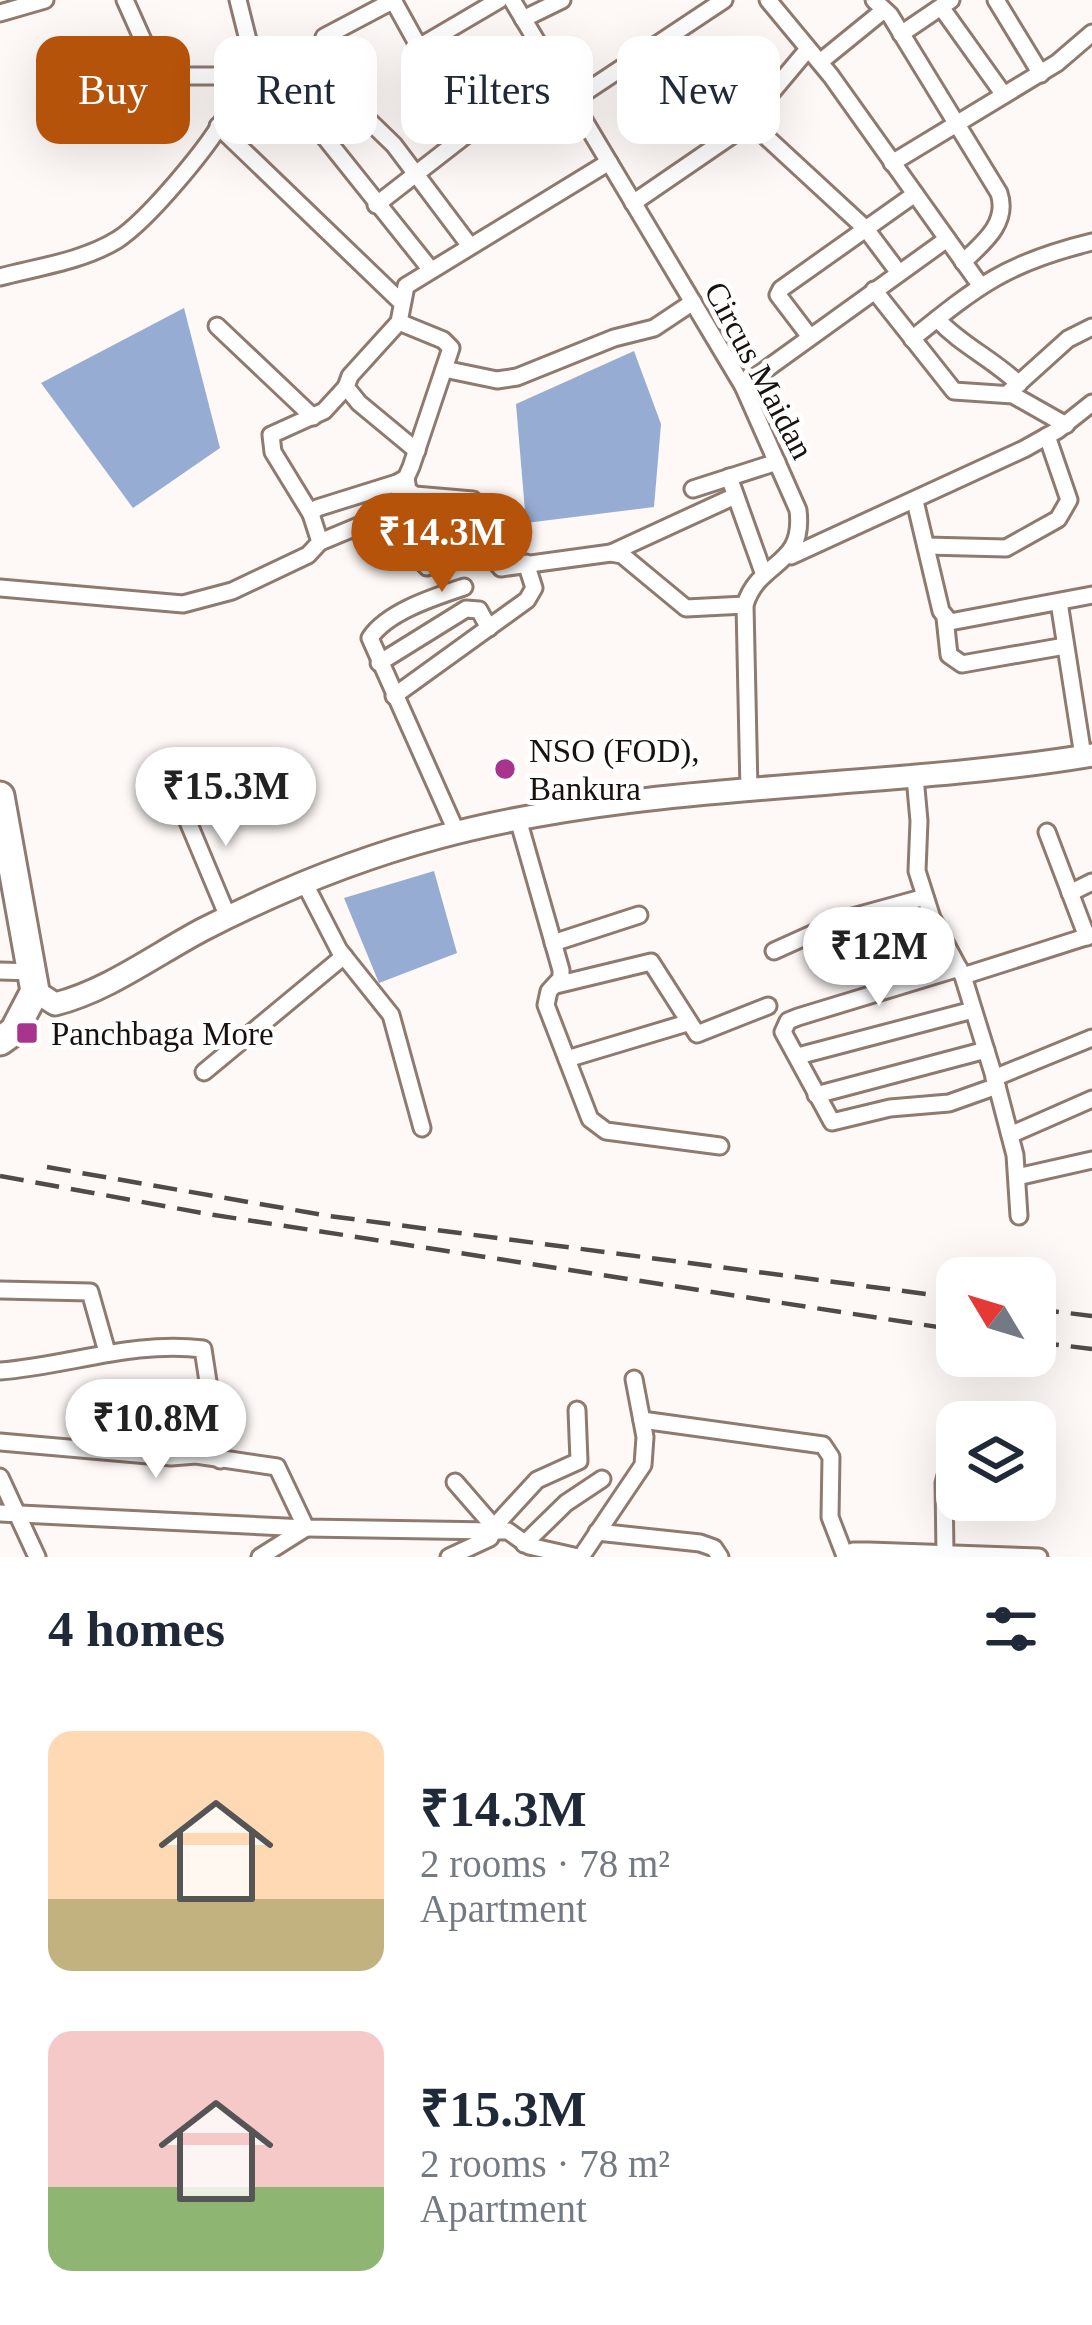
<!DOCTYPE html>
<html lang="en">
<head>
<meta charset="utf-8">
<style>
	:root { --surface:#fff; --page:#f2f2f3; --text:#1f2937; --muted:#747a83; --accent:#b45309 }
	body { margin:0; font-family:"Times New Roman",serif; background:var(--page); color:var(--text); height:100vh; display:flex; flex-direction:column; font-size:45px; white-space:nowrap }
	* { box-sizing:border-box; margin:0 }
	p { font-size:39px; color:var(--muted) }
	.icon { flex:none; width:66px; height:66px; fill:none; stroke:currentColor; stroke-width:2; stroke-linecap:round; stroke-linejoin:round }
	.map { position:relative; height:1557px; overflow:hidden }
	.side { display:flex; flex-direction:column; background:var(--surface); flex:1 }
	.side>* { flex:none }
	.guide { position:absolute; left:36px; top:36px; width:1020px; height:108px; display:flex; gap:24px }
	.needle { width:78px; rotate:308deg }
	.controls { position:absolute; left:936px; top:1257px; display:grid; gap:24px }
	.controls a { display:grid; place-items:center; width:120px; height:120px; border-radius:24px; background:var(--surface); box-shadow:0 12px 48px #0002; font-size:60px }
	.price { position:absolute; translate:-50% -102px; padding:0 27px; border-radius:42px; background:#fff; color:#222; font-size:39px; line-height:78px; filter:drop-shadow(0 3px 6px #0008) }
	.price::after { content:''; position:absolute; left:50%; top:72px; width:36px; height:27px; margin-left:-18px; background:inherit; clip-path:polygon(0 0,100% 0,50% 100%) }
	.price.selected { background:var(--accent); color:#fff }
	ul { padding:0; list-style:none }
	li { display:flex; align-items:center; gap:36px; height:300px; padding:0 48px }
	li span { display:grid; place-items:center; flex:none; width:336px; height:240px; border-radius:24px; color:#555 }
	li>.icon { margin-inline-start:auto }
	span .icon { width:144px; height:144px; fill:#fffc; stroke-width:1 }
	li b { font-size:51px }
	h2 { display:flex; justify-content:space-between; align-items:center; height:144px; padding:0 48px; font-size:51px }
	.tag { padding:0 42px; border-radius:24px; background:var(--surface); box-shadow:0 12px 48px #0002; font-size:42px; line-height:108px }
	.tag.selected { background:var(--accent); color:#fff }
	.map>svg:first-child { display:block }
	.water { fill:#97acd3 }
	.lines { fill:none; stroke-linecap:round; stroke-linejoin:round }
	.street-casing { stroke:#8f7a70; stroke-width:21 }
	.secondary-casing { stroke:#8f7a70; stroke-width:27 }
	.highway-casing { stroke:#8f7a70; stroke-width:33 }
	.street { stroke:#fff; stroke-width:15 }
	.secondary { stroke:#fff; stroke-width:21 }
	.highway { stroke:#fff; stroke-width:27 }
	.rail { stroke:#514a47; stroke-width:4.5; stroke-dasharray:24 12; stroke-linecap:butt }
	.poi-dot { fill:#a9348d; stroke:#fff; stroke-width:4.5 }
	.labels { text-anchor:middle; stroke-width:10; stroke-linejoin:round; paint-order:stroke }
	.street-label { font-size:33px; fill:#18110d; stroke:#fff }
	.poi-label { font-size:33px; fill:#18110d; stroke:#fff; text-anchor:start }
</style>
</head>
<body>
<div class="map">
<svg width="1092" height="1557" viewBox="0 0 1092 1557">
	<rect width="100%" height="100%" fill="#fef9f7"/>
	<g class="water">
		<polygon points="184,308 220,448 133,508 41,383"/>
		<polygon points="634,351 661,424 654,507 526,523 516,404"/>
		<polygon points="434,871 457,953 379,983 344,898"/>
	</g>
	<g class="lines">
		<defs>
			<g id="street">
				<polyline points="125,0 155,67 168,76 257,76 309,88 361,113 394,145 470,246"/>
				<polyline points="238,0 257,76"/>
				<polyline points="393,0 419,47 499,0"/>
				<path d="M512 0 743 386 798 510C805 568 759 559 745 605L749 790"/>
				<polyline points="768,0 831,76 980,285"/>
				<path d="M874 0 890 15 999 193C1009 223 983 243 963 262"/>
				<polyline points="996,0 1041,74"/>
				<polyline points="941,7 1004,95"/>
				<polyline points="0,13 45,0"/>
				<polyline points="523,19 562,0"/>
				<polyline points="901,34 951,0"/>
				<polyline points="324,37 394,0"/>
				<polyline points="820,62 884,10"/>
				<polyline points="279,80 431,270"/>
				<polyline points="572,101 724,0"/>
				<polyline points="749,121 866,229 899,273"/>
				<polyline points="218,126 401,302"/>
				<polyline points="892,163 1057,63 1092,33"/>
				<polyline points="633,203 741,129 808,49"/>
				<polyline points="376,205 475,128 559,79"/>
				<path d="M0 277C38 267 83 261 117 240 147 221 212 144 228 111 233 100 234 87 237 74"/>
				<polyline points="874,290 954,391 1013,395 1066,425"/>
				<path d="M937 319C961 345 993 359 1019 384"/>
				<polyline points="217,326 313,417"/>
				<polyline points="810,337 778,295 781,289 915,194"/>
				<path d="M912 339C979 285 1006 263 1092 242"/>
				<polyline points="444,369 497,380 517,377 614,338 654,328 693,302"/>
				<polyline points="743,386 947,239"/>
				<polyline points="1007,394 1068,339 1092,327"/>
				<polyline points="417,451 359,403 346,387 350,376 399,322 406,286 609,162"/>
				<polyline points="729,477 764,575"/>
				<polyline points="406,478 408,490 415,495 473,500"/>
				<polyline points="397,483 418,557 427,567 478,550 486,550 501,568 611,553 622,555 686,608 745,605"/>
				<polyline points="693,489 777,462"/>
				<polyline points="915,501 941,611 950,622 1092,595"/>
				<polyline points="311,514 273,452 271,435 324,411 346,387"/>
				<polyline points="320,542 404,507"/>
				<polyline points="926,546 1006,548 1058,519 1069,500 1047,436"/>
				<polyline points="611,553 735,496"/>
				<polyline points="791,556 1024,449 1058,430 1092,403"/>
				<polyline points="0,588 183,604 232,591 308,555 320,542 311,514 317,508 397,483 406,478 411,467 451,348 443,340 399,322"/>
				<polyline points="1059,602 1083,756"/>
				<polyline points="945,618 949,655 962,664 1065,646"/>
				<polyline points="379,663 466,609 479,610 489,628"/>
				<polyline points="394,696 527,600 534,588 526,563"/>
				<polyline points="915,777 919,821 917,871 932,918 963,976 997,1086 1015,1155 1019,1216"/>
				<polyline points="518,819 561,970 561,978 549,991 546,1005 590,1119 606,1131 720,1146"/>
				<polyline points="1047,832 1087,937"/>
				<path d="M457 833 370 638C387 612 434 597 464 587"/>
				<polyline points="304,882 339,950 391,1015 422,1128"/>
				<polyline points="1070,893 1092,882"/>
				<polyline points="228,917 181,805 188,798 237,787"/>
				<polyline points="553,943 639,915"/>
				<polyline points="774,951 845,919 925,897"/>
				<polyline points="959,968 798,1017 788,1021 783,1032 832,1122 890,1108 949,1103 997,1086"/>
				<polyline points="0,971 34,972"/>
				<polyline points="963,976 1092,935"/>
				<polyline points="556,985 651,962 697,1034 768,1006"/>
				<polyline points="798,1056 973,1010"/>
				<polyline points="567,1059 687,1023"/>
				<polyline points="204,1072 344,956"/>
				<polyline points="994,1078 1092,1038"/>
				<polyline points="816,1095 986,1050"/>
				<polyline points="1010,1135 1092,1099"/>
				<polyline points="1017,1177 1092,1160"/>
				<polyline points="0,1290 90,1292 107,1352"/>
				<path d="M0 1371C67 1366 135 1340 203 1349L220 1460"/>
				<polyline points="642,1420 823,1445 831,1457 830,1517 845,1556"/>
				<polyline points="0,1442 171,1457 196,1455 277,1467 306,1528 260,1557"/>
				<polyline points="1035,1472 1042,1473"/>
				<polyline points="0,1477 37,1557"/>
				<polyline points="455,1482 494,1527"/>
				<polyline points="0,1513 306,1528 493,1531 490,1538 449,1557"/>
				<polyline points="491,1530 537,1480 579,1461 577,1410"/>
				<polyline points="493,1531 508,1531 529,1546 578,1557"/>
				<polyline points="597,1532 700,1543 714,1548 720,1557"/>
				<polyline points="524,1544 566,1503 602,1479"/>
				<polyline points="945,1553 944,1483 947,1472 957,1464"/>
				<polyline points="581,1557 643,1465 645,1437 634,1379"/>
				<polyline points="845,1557 853,1551 869,1551 1039,1557"/>
			</g>
			<path id="secondary" d="M35 991 55 1004C107 991 155 955 202 930 278 891 356 859 439 837 652 780 876 791 1092 755"/>
			<polyline id="highway" points="0,796 35,991 14,1031 0,1041"/>
		</defs>
		<use href="#street" class="street-casing"/>
		<use href="#secondary" class="secondary-casing"/>
		<use href="#highway" class="highway-casing"/>
		<use href="#street" class="street"/>
		<use href="#secondary" class="secondary"/>
		<use href="#highway" class="highway"/>
		<g class="rail">
			<polyline points="47,1167 329,1216 957,1298"/>
			<polyline points="0,1176 208,1214 957,1330"/>
			<polyline points="1035,1309 1092,1316"/>
			<polyline points="1035,1342 1092,1349"/>
		</g>
	</g>
	<g class="poi-dot">
		<circle cx="505" cy="769" r="12"/>
		<rect x="15" y="1021" width="24" height="24" rx="6"/>
	</g>
	<g class="labels">
		<g class="street-label">
			<text transform="translate(760 370) rotate(62)" y="12">Circus Maidan</text>
		</g>
		<g class="poi-label">
			<text x="529" y="762">NSO (FOD),<tspan x="529" dy="38">Bankura</tspan></text>
			<text x="51" y="1045">Panchbaga More</text>
		</g>
	</g>
</svg>
<div class="controls">
<a><svg class="needle" viewBox="-14 -14 28 28"><path d="M0-13l5 13h-10z" fill="#e53935"/><path d="M0 13l5-13h-10z" fill="#747a83"/></svg></a>
<a><svg class="icon" aria-label="layers" viewBox="0 0 24 24"><path d="M12 4l9 5-9 5-9-5zM3 14l9 5 9-5"/></svg></a>
</div>
<b class="price selected" style="left:442px;top:595px">₹14.3M</b>
<b class="price" style="left:226px;top:849px">₹15.3M</b>
<b class="price" style="left:879px;top:1009px">₹12M</b>
<b class="price" style="left:156px;top:1481px">₹10.8M</b>
<div class="guide">
<a class="tag selected">Buy</a>
<a class="tag">Rent</a>
<a class="tag">Filters</a>
<a class="tag">New</a>
</div>
</div>
<section class="side">
<h2>4 homes<svg class="icon" aria-label="filters" viewBox="0 0 24 24"><path d="M4 7h16M4 17h16"/><circle cx="9" cy="7" r="2"/><circle cx="15" cy="17" r="2"/></svg></h2>
<ul>
<li><span style="background:linear-gradient(#ffd9b3 70%,#c2b280 0)"><svg class="icon" aria-label="home" viewBox="0 0 24 24"><path d="M3 11l9-7 9 7M6 9v11h12V9"/></svg></span><div><b>₹14.3M</b><p>2 rooms · 78 m²</p><p>Apartment</p></div></li>
<li><span style="background:linear-gradient(#f6c9c9 65%,#8fb573 0)"><svg class="icon" aria-label="home" viewBox="0 0 24 24"><path d="M3 11l9-7 9 7M6 9v11h12V9"/></svg></span><div><b>₹15.3M</b><p>2 rooms · 78 m²</p><p>Apartment</p></div></li>
</ul>
</section>
</body>
</html>
